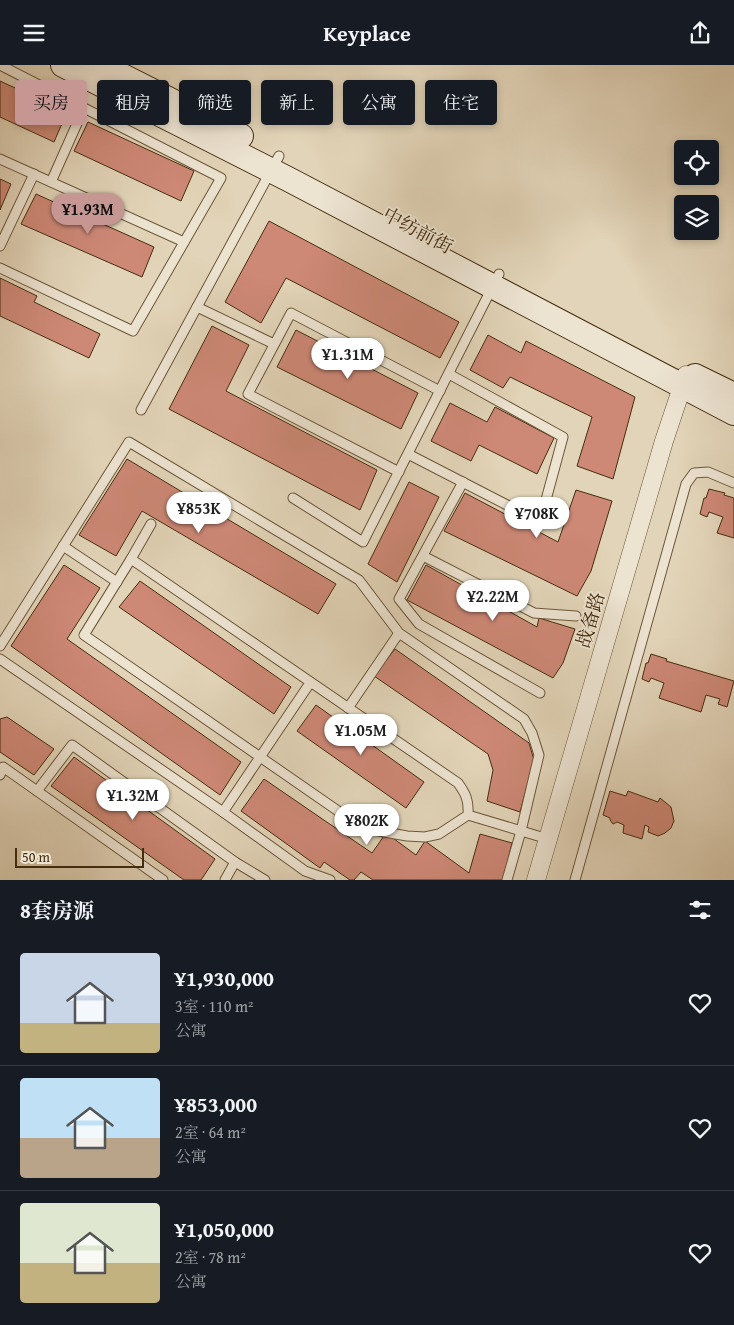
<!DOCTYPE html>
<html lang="zh">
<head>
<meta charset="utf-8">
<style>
	:root { --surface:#171b24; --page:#242831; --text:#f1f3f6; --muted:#9ea1a6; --line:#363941; --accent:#c59692 }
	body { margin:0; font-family:"Gentium Book Plus","Noto Serif SC",serif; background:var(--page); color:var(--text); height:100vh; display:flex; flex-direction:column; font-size:19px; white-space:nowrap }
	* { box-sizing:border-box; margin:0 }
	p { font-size:16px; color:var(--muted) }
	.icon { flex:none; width:28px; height:28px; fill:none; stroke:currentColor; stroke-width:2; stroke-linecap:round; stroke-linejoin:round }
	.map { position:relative; height:815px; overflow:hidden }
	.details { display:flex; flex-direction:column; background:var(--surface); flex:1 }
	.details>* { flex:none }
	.guide { position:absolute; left:15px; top:15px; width:705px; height:45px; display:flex; gap:10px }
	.fabs { position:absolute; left:674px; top:75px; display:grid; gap:10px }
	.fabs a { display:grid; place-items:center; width:45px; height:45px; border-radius:5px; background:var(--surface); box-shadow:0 2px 8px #0003; font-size:25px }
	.scale { position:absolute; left:15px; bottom:12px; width:129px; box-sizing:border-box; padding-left:5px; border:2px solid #462d0e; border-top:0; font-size:14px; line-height:18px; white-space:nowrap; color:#462d0e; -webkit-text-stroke:4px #ece3d1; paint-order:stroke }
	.price { position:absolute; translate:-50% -42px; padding:0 11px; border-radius:18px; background:#fff; color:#222; font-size:16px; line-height:32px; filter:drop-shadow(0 1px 2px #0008) }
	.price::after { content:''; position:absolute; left:50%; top:30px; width:15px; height:11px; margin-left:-8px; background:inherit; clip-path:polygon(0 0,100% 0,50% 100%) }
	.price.current { background:var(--accent); color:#111 }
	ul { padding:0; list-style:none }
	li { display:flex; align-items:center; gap:15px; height:125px; padding:0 20px }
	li+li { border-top:1px solid var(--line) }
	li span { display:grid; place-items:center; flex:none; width:140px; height:100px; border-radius:5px; color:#555 }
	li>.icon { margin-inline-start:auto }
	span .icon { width:60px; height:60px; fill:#fffc; stroke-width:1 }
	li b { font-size:21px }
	h2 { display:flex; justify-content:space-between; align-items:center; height:60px; padding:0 20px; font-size:21px }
	.pill { padding:0 18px; border-radius:5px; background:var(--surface); box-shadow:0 2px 8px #0003; font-size:18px; line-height:45px }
	.pill.current { background:var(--accent); color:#111 }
	header { display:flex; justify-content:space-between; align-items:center; height:65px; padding:0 20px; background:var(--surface); font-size:22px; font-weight:700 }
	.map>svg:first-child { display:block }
	.building { fill:#cd8876; stroke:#462d0e }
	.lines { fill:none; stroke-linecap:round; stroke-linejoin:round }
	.lane-casing { stroke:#6d5738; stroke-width:11 }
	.street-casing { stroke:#6d5738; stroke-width:19 }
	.secondary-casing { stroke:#462d0e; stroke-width:26 }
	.lane { stroke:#ece3d1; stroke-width:9 }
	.street { stroke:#ece3d1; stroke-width:18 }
	.secondary { stroke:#ece3d1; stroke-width:24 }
	.labels { text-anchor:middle; stroke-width:4; stroke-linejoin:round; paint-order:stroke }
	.street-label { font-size:19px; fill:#462d0e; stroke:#ece3d1 }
</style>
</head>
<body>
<header><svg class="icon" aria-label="menu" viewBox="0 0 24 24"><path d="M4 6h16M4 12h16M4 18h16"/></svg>Keyplace<svg class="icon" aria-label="share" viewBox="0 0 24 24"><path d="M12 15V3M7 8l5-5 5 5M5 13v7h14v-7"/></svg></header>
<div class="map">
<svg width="734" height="815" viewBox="0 0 734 815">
	<rect width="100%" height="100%" fill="#e2d4b8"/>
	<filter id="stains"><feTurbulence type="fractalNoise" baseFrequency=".004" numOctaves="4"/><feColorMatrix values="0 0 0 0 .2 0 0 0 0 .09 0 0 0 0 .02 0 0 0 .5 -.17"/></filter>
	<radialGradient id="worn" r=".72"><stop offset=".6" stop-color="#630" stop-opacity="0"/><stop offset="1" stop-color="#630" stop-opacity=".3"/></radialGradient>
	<g class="building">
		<polygon points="0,16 67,47 54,77 0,52"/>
		<polygon points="88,57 194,106 181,136 74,86"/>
		<polygon points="0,114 11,119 0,145"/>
		<polygon points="36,129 154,182 142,212 21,159"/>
		<polygon points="269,156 459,257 440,293 286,213 261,258 225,237"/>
		<polygon points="0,213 37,231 34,237 100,269 89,293 0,251"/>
		<polygon points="212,261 249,280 226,326 377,405 360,445 169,344"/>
		<polygon points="296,265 418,328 401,364 277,302"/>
		<polygon points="488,270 521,288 526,276 635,332 613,414 577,401 592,352 510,312 503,323 470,305"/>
		<polygon points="450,338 487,357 495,342 554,373 537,409 479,380 471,396 431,376"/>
		<polygon points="127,394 336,519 318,549 142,446 116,491 79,470"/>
		<polygon points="409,417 439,432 397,517 368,499"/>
		<polygon points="709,424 725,428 724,430 734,433 734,473 717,468 723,452 709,447 707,452 700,449 704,433 706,433"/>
		<polygon points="576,425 612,436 591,506 577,531 444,466 465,428 558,477"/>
		<polygon points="64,500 100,523 67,574 241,697 220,730 11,581"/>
		<polygon points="426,500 537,562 539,553 575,564 563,598 553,613 407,535"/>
		<polygon points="140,516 291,622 274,649 119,542"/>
		<polygon points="395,584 529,678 534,695 520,747 487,736 493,705 488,689 374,611"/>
		<polygon points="651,589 667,594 666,596 734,616 727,642 718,639 720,634 706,630 701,647 659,633 664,618 651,613 649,617 642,614 646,598 648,598"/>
		<polygon points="316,640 424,717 406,743 297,666"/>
		<polygon points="7,652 54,684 34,710 0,687 0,654"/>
		<polygon points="74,692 215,794 201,815 184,815 51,721"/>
		<polygon points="264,714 372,788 386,768 416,790 425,776 469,808 480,769 512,778 503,815 373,815 361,807 354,815 350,815 324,797 320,803 241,746"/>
		<polygon points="610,726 626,731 628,726 658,737 660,733 671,742 674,756 671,763 665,768 658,771 648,767 649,762 645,760 642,774 623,768 624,760 617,757 613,759 610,755 610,753 603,750"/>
	</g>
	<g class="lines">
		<defs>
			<g id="lane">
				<polyline points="0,0 221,113 133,266 0,203"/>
				<polyline points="0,94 184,177"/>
				<polyline points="51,117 84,43"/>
				<polyline points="0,181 34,109"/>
				<polyline points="197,242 274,279"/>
				<polyline points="141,345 279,91"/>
				<polyline points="408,389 540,457 563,372 449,309"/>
				<polyline points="399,407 248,329 291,248 440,326"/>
				<polyline points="463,417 399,534 419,559 540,628"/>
				<polyline points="293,433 363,477 499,209"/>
				<polyline points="63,481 117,517"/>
				<polyline points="423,491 534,548 576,551"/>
				<polyline points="131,494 151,459"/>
				<polyline points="0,581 129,377 359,515 399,568 524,654 532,668 539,690 521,766 507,815"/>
				<polyline points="0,594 223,747 305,806 330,815"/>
				<polyline points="348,643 399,568"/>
				<polyline points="0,710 3,702 163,815"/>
				<polyline points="37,726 72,680 235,797 265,815"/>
				<polyline points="223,747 310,618"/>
				<path d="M468 750C469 736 466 729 458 718L131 494 84 570 341 748 373 765 407 771 425 772 439 769 468 750 548 774"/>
				<polyline points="225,815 235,797"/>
				<polyline points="575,815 686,419 694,408 708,407 734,418"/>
			</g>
			<polyline id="street" points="536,815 664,376 686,310"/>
			<g id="secondary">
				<polyline points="63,0 288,114 734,348"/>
				<polyline points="101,0 241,71"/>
				<polyline points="695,311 734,330"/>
			</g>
		</defs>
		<use href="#lane" class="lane-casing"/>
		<use href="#street" class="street-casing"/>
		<use href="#secondary" class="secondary-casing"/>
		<use href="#lane" class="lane"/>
		<use href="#street" class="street"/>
		<use href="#secondary" class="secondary"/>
	</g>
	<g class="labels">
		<g class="street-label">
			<text transform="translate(418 165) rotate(28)" y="7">中纺前街</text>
			<text transform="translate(590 555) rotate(-74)" y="7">战备路</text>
		</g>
	</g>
	<rect width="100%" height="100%" filter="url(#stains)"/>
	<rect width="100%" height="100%" fill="url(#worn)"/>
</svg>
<div class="fabs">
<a><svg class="icon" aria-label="locate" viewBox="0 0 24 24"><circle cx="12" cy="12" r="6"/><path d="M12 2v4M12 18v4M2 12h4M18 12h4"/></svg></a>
<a><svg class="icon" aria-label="layers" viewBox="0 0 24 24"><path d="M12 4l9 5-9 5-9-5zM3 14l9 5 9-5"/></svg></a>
</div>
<div class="scale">50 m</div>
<b class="price current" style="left:88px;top:170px">¥1.93M</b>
<b class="price" style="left:348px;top:315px">¥1.31M</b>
<b class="price" style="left:199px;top:469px">¥853K</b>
<b class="price" style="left:537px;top:474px">¥708K</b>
<b class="price" style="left:493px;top:557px">¥2.22M</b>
<b class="price" style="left:361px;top:691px">¥1.05M</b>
<b class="price" style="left:133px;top:756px">¥1.32M</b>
<b class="price" style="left:367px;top:781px">¥802K</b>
<div class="guide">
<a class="pill current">买房</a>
<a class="pill">租房</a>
<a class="pill">筛选</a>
<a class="pill">新上</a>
<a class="pill">公寓</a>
<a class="pill">住宅</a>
</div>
</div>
<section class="details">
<h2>8套房源<svg class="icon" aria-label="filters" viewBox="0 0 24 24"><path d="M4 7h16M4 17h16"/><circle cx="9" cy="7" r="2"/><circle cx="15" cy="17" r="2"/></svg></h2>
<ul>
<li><span style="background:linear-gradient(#c9d6e8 70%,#c2b280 0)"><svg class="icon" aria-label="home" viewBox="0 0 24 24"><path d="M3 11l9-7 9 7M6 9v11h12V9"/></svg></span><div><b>¥1,930,000</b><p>3室 · 110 m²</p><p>公寓</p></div><svg class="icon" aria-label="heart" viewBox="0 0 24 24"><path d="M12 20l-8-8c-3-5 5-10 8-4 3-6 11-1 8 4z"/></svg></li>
<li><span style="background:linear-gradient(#bfe0f5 60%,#b9a48a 0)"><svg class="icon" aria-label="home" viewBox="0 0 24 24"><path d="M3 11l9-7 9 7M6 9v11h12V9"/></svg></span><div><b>¥853,000</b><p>2室 · 64 m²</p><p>公寓</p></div><svg class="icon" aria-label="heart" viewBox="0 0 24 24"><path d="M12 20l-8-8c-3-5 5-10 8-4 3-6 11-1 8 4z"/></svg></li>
<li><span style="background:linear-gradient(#dfe7d0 60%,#c2b280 0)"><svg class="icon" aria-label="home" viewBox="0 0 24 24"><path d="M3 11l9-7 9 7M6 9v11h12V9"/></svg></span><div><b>¥1,050,000</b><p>2室 · 78 m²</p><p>公寓</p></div><svg class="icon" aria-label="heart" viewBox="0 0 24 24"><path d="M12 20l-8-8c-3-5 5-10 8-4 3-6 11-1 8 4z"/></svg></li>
</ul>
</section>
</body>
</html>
